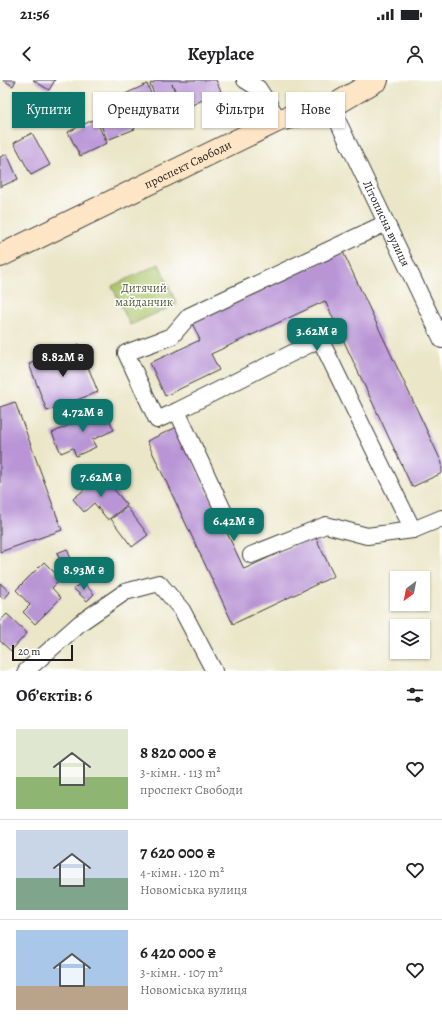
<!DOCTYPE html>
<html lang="uk">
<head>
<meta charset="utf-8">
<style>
	:root { --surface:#fff; --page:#f2f2f2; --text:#202124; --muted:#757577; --line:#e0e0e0; --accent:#0f766e }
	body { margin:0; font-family:Alegreya,serif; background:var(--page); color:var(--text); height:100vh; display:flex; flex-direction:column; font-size:15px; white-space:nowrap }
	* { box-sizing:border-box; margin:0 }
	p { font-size:13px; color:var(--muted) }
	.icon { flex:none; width:22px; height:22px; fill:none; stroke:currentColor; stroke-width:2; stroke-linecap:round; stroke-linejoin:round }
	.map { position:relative; height:591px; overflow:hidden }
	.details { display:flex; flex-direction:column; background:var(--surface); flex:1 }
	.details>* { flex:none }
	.banner { position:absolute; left:12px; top:12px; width:418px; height:36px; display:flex; gap:8px }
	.needle { width:26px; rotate:212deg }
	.buttons { position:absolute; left:390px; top:491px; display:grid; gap:8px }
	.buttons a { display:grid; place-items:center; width:40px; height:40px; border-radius:0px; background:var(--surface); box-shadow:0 1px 3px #0004; font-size:20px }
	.scale { position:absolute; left:12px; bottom:10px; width:61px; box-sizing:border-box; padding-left:4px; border:2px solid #1c1c1c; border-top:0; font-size:11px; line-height:14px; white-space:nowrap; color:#1c1c1c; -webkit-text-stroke:3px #fff; paint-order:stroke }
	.price { position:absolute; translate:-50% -34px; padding:0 9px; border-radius:8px; background:var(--accent); color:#fff; font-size:13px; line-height:26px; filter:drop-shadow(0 1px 2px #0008) }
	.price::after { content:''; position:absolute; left:50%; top:24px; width:12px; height:9px; margin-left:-6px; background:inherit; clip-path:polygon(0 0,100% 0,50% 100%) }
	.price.on { background:#222; color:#fff }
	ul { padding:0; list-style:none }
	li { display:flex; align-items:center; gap:12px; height:100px; padding:0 16px }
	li+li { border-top:1px solid var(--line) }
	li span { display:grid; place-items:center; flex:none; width:112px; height:80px; border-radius:0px; color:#555 }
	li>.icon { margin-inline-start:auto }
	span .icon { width:48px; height:48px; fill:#fffc; stroke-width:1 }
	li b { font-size:17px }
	h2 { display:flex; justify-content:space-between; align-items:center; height:48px; padding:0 16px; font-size:17px }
	.chip { padding:0 14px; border-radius:0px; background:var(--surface); box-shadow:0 1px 3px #0004; font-size:14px; line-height:36px }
	.chip.on { background:var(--accent); color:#fff }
	.status { display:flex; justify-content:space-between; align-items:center; height:28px; padding:0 20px; background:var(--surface); direction:ltr }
	.status svg { height:11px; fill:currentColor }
	header { display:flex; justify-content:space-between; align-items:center; height:52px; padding:0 16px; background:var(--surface); font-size:18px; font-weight:700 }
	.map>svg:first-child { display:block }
	.green { fill:#adc66c; stroke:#647144 }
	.building { fill:#b995d5 }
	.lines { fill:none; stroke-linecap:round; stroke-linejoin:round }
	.minor-casing { stroke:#3b3a36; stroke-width:18 }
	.secondary-casing { stroke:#3b3a36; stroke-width:24 }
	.minor { stroke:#fff; stroke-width:16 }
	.secondary { stroke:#fee5c5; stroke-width:22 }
	.labels { text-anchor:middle; stroke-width:3; stroke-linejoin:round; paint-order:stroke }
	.street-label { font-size:12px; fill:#1c1c1c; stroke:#fff }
	.park-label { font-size:12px; fill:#56603c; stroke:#fff }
</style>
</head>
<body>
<div class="status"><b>21:56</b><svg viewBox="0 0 49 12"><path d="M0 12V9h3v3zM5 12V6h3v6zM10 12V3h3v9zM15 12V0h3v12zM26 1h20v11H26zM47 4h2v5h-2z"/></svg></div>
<header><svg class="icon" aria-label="back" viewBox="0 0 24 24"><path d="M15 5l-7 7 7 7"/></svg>Keyplace<svg class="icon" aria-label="person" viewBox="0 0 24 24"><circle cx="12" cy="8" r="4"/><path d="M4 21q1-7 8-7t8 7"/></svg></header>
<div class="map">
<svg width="442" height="591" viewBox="0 0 442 591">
	<rect width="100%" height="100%" fill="#fff"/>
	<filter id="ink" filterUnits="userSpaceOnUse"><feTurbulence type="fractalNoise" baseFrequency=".025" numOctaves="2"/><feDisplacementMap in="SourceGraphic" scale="8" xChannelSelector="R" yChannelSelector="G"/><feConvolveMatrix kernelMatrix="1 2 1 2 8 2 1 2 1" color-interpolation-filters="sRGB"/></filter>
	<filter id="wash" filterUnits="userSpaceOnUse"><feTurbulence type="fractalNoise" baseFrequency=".012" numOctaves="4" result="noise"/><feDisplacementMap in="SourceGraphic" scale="16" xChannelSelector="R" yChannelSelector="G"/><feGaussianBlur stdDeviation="0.9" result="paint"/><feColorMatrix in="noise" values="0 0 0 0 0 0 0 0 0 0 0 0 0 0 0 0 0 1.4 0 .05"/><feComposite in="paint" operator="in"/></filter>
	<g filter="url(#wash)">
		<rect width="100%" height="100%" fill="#ebe6c8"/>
		<polygon class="green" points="159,184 177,224 130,245 112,206"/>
		<g id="blocks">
			<g class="building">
				<polygon points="3,0 16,0 13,6"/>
				<polygon points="33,0 55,0 49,10"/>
				<polygon points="158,0 216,0 221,11 184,29 172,4 182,29 164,37 150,4"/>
				<polygon points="147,4 153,18 129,29 123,15"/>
				<polygon points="125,26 135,49 107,60 98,38"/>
				<polygon points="95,39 107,63 80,76 68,52"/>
				<polygon points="32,53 50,85 31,95 14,63"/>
				<polygon points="7,74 18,99 0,107 0,77"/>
				<polygon points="343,172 442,383 442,393 412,407 325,221 211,274 219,290 165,316 150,283 200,260 192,243"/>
				<polygon points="79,264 98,312 47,331 29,284"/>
				<polygon points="15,322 62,450 0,472 0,327"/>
				<polygon points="104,329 114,350 92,360 96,367 76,376 73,368 61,373 52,353"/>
				<polygon points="177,347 244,489 315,456 334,496 233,544 147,361"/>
				<polygon points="102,395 127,425 108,440 94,423 84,432 73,419"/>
				<polygon points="127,427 148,455 132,467 111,439"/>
				<polygon points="67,469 73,484 63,488 57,473"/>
				<polygon points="44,482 61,499 52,508 61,518 35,544 23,532 30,525 16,510"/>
				<polygon points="82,501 94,514 87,521 74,509"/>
				<polygon points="0,503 10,512 4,519 0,516"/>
				<polygon points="7,534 27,553 11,571 0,561 0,541"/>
			</g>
		</g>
	</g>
	<g filter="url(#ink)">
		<use href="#blocks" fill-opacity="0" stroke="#3b3a36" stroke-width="1"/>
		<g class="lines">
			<defs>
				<g id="minor">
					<polyline points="245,0 258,8 279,40"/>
					<path id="s1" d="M331 27 442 260"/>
					<polyline points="386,143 189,236 172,256 126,273 157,340 177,331 320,259 413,450"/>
					<polyline points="177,331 230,445"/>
					<polyline points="251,475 326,445 367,456 413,450 442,438"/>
					<polyline points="26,591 80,543 125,512 159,503 182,530 214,591"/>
				</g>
				<g id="secondary">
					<path id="s2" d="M0 176 279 40 331 27 377 0"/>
				</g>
			</defs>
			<use href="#minor" class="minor-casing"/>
			<use href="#secondary" class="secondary-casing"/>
			<use href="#minor" class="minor"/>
			<use href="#secondary" class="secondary"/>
		</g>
	</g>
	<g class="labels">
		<g class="street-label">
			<text dy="4" stroke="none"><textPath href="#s2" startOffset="209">проспект Свободи</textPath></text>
			<text dy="4" stroke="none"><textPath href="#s1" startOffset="129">Літописна вулиця</textPath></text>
		</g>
		<g class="park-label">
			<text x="144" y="212">Дитячий<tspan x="144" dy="14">майданчик</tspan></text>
		</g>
	</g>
</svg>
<div class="buttons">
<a><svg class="needle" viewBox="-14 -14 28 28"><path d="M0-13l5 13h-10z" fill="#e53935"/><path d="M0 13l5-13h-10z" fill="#757577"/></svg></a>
<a><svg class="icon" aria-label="layers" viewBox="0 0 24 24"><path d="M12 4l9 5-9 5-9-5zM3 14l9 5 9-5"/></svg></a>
</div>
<div class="scale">20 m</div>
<b class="price" style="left:317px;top:272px">3.62M ₴</b>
<b class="price on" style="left:63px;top:298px">8.82M ₴</b>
<b class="price" style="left:83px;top:353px">4.72M ₴</b>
<b class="price" style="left:101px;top:418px">7.62M ₴</b>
<b class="price" style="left:234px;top:462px">6.42M ₴</b>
<b class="price" style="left:84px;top:511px">8.93M ₴</b>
<div class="banner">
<a class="chip on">Купити</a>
<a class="chip">Орендувати</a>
<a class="chip">Фільтри</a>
<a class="chip">Нове</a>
</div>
</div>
<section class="details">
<h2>Об’єктів: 6<svg class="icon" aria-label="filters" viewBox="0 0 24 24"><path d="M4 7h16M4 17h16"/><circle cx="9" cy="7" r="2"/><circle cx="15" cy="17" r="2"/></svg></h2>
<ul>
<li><span style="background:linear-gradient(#dfe7d0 60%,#8fb573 0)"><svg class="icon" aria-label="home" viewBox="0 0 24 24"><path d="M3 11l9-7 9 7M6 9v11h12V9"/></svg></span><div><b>8 820 000 ₴</b><p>3-кімн. · 113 m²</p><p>проспект Свободи</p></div><svg class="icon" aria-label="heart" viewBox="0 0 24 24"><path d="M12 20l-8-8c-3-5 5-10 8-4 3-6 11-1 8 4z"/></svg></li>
<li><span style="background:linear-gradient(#c9d6e8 60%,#7fa58c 0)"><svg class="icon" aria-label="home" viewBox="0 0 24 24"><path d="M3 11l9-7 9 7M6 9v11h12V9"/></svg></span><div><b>7 620 000 ₴</b><p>4-кімн. · 120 m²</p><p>Новоміська вулиця</p></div><svg class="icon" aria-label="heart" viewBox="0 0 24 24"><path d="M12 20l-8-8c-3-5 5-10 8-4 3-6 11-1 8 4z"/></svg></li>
<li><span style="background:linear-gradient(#a9c7e8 70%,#b9a48a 0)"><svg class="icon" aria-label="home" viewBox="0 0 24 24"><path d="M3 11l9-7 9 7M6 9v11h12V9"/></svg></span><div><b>6 420 000 ₴</b><p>3-кімн. · 107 m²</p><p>Новоміська вулиця</p></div><svg class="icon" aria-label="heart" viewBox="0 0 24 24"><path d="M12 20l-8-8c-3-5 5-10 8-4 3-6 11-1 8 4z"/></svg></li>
</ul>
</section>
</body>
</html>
